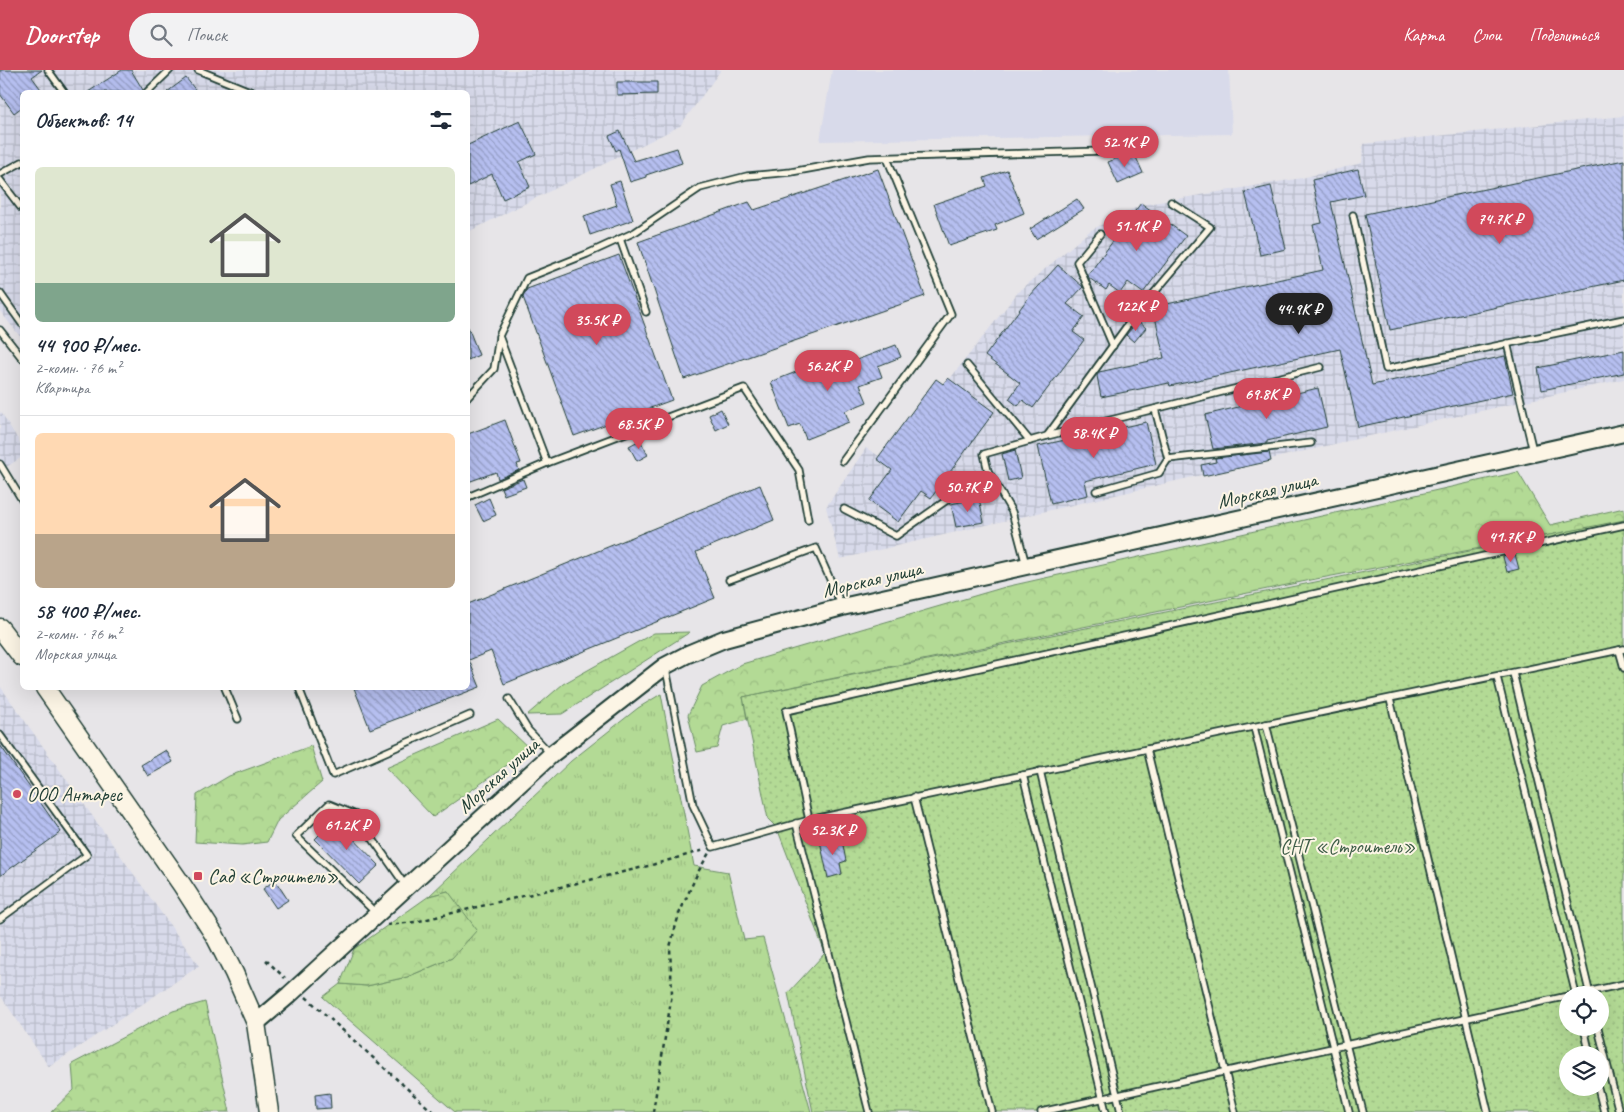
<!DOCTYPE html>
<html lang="ru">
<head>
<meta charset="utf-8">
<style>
	:root { --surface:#fff; --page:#f2f2f3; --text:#1f2937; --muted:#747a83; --line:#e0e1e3; --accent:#d1495b }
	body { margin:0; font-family:Caveat,sans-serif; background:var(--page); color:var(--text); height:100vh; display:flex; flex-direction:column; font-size:19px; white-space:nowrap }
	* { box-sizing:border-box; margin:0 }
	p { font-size:16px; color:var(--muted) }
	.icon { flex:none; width:28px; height:28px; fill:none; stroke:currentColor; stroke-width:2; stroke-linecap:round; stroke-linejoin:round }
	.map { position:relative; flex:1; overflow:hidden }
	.sheet { position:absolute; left:20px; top:20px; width:450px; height:600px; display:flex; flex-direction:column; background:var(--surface); border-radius:8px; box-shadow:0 5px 20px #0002 }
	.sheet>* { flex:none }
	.fabs { position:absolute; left:1559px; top:916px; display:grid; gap:10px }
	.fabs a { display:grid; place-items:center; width:50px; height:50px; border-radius:50%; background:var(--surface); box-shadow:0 5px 20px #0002; font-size:25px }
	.price { position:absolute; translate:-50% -42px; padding:0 11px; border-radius:18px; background:var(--accent); color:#fff; font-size:16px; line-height:32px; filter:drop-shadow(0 1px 2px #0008) }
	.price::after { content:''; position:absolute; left:50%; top:30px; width:15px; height:11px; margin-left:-8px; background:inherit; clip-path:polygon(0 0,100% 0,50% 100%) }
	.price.on { background:#222; color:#fff }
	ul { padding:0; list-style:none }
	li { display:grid; align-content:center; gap:10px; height:265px; padding:0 15px }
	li+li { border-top:1px solid var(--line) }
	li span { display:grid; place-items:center; height:155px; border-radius:8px; color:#555 }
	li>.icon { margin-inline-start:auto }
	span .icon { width:90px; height:90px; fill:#fffc; stroke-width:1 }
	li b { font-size:21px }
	h2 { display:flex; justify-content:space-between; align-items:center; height:60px; padding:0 15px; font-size:21px }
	header { display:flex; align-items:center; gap:30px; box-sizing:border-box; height:70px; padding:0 25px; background:var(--accent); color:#fff }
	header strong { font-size:24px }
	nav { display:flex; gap:28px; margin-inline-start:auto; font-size:18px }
	.search { width:350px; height:45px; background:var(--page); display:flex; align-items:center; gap:12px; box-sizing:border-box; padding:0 18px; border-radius:28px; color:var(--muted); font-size:19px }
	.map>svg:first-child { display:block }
	.built { fill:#d8daea }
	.industrial { fill:url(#industrial-grid) }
	.grass { fill:url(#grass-tufts); stroke:#698c64 }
	.forest { fill:url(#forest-crowns); stroke:#698c64 }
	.garden { fill:url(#garden-dots); stroke:#698c64; fill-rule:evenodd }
	.building { fill:url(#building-back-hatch); stroke:#1f3d34 }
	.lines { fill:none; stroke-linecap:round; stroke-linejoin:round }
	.lane-casing { stroke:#1f3d34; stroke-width:9 }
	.secondary-casing { stroke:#1f3d34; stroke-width:20 }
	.primary-casing { stroke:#1f3d34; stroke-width:21 }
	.path { stroke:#1f3d34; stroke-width:2.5; stroke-dasharray:4 4; stroke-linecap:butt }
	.lane { stroke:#fcf5e5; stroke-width:5.5 }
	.secondary { stroke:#fcf5e5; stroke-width:16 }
	.primary { stroke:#fcf5e5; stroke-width:18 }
	.poi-dot { fill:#d1495b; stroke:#fcf5e5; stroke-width:2 }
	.labels { text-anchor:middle; stroke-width:4; stroke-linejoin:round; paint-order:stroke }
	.street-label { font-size:20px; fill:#1f3d34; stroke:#fcf5e5 }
	.poi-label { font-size:20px; fill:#1f3d34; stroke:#fcf5e5; text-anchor:start }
	.park-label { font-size:20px; fill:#3d5c47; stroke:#fcf5e5 }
</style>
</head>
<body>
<header>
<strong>Doorstep</strong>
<div class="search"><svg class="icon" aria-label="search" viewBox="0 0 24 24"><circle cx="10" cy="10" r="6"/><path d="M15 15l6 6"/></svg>Поиск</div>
<nav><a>Карта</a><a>Слои</a><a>Поделиться</a></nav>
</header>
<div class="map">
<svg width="1624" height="1042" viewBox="0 0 1624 1042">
	<defs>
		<pattern id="industrial-grid" width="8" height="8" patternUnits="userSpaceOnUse" patternTransform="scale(1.25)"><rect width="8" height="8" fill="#d8daea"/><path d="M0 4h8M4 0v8" fill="none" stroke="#b9bcc9"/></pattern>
		<pattern id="grass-tufts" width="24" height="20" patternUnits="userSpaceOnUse" patternTransform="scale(1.25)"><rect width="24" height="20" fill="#b3da95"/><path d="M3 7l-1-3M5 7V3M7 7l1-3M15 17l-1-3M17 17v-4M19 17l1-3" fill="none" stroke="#9abc81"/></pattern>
		<pattern id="forest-crowns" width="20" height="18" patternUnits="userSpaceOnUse" patternTransform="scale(1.25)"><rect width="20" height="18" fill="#b3da95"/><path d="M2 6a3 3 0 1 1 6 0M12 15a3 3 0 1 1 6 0" fill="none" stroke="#9abc81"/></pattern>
		<pattern id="garden-dots" width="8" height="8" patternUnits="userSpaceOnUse" patternTransform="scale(1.25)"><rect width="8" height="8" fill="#b3da95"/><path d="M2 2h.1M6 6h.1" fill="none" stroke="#9abc81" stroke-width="1.8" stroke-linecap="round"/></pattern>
		<pattern id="building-back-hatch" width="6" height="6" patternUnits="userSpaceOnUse" patternTransform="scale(1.25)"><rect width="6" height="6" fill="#b6bff0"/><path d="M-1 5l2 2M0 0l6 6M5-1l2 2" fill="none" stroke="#939cc3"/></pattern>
	</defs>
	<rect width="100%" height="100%" fill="#e7e5e8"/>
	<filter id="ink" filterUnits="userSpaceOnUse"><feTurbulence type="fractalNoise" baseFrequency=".02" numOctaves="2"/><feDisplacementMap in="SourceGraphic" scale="10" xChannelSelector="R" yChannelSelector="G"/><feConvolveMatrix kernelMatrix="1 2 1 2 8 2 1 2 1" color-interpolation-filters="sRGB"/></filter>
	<g filter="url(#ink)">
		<polygon class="built" points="832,0 1229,0 1232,64 820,71"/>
		<g class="industrial">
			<polygon points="0,0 721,0 680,56 468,162 468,22 22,22 22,269 0,241"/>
			<polygon points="1624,46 1624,309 1356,369 840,489 826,437 866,378 886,390 1019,221 1091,160 1141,135 1302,108 1362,93 1363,74"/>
			<polygon points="1,342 22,376 22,387 0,401 0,343"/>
			<polygon points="0,616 199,896 49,997 0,925"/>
		</g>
		<polygon class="grass" points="661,624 694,796 728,802 744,870 763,868 811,1042 455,1042 323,927 340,914 367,916 407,907 452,888 448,821 429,826 571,691 638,638"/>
		<g class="forest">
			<polygon points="1518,402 1550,455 1624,438 1624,451 1316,509 743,627 747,649 723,656 717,678 697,682 688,645 702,616 742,594 1005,517"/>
			<polygon points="690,562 562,644 527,645 563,614 654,563"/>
			<polygon points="498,649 530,679 433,747 386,698"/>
			<polygon points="311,676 322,712 278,750 267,772 242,775 195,772 197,725 229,706"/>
			<polygon points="448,821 477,860 452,888 407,907 367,916 340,914 354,879 429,826"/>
			<polygon points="205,932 230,1042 51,1042 74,1020 72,994 173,941"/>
		</g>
		<path class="garden" d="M1624 450V1042H813L788 923 825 883 777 758 768 749 743 627ZM1568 925H1600V958H1568ZM1568 985H1600V1018H1568Z"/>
		<g class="building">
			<polygon points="0,0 42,0 32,7 43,22 22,22 22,37 14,43 0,24"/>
			<polygon points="122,0 131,0 143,20 142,22 88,22"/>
			<polygon points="186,8 197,22 167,22"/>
			<polygon points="617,12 657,12 657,24 617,25"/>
			<polygon points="520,51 536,84 519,92 530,117 503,129 492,104 468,116 468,75"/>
			<polygon points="620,61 634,91 677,78 682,93 646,105 646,107 630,112 619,79 616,81 609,66"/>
			<polygon points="1125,85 1135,85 1143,103 1118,114 1108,92"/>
			<polygon points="1624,90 1624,210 1390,260 1365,144"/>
			<polygon points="878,99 925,226 684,309 638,172 749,132 754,140"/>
			<polygon points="1358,99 1364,125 1331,132 1372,315 1505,286 1513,323 1358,357 1340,279 1170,316 1169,313 1101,327 1097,306 1099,302 1164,288 1153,237 1323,200 1313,155 1322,153 1312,110"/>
			<polygon points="1007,100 1024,143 995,155 997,160 949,176 934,134 987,116 984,108"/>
			<polygon points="620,111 633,150 590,165 584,146 617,135 610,114"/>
			<polygon points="1271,116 1286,179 1260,185 1245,122"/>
			<polygon points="1077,129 1084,139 1036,169 1030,159"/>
			<polygon points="1141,133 1186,166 1143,223 1128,212 1120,223 1109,215 1106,220 1089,208 1088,205"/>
			<polygon points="619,185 672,330 574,366 523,227 527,219"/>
			<polygon points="1058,195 1083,217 1067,234 1084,247 1073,262 1084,270 1033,338 1023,330 1018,336 1009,329 1020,313 985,286 1028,228"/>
			<polygon points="1138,251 1146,258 1134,272 1126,265"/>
			<polygon points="468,257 479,285 468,290"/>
			<polygon points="896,275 901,287 878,296 882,307 860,315 867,332 845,341 849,352 806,369 800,354 789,358 771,312 826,290 830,300"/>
			<polygon points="1624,280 1624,303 1542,320 1538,298"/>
			<polygon points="948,308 994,342 931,428 921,421 898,452 869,431 892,400 877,389 936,309 943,314"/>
			<polygon points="1318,318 1327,357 1267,371 1267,373 1213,379 1205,345"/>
			<polygon points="721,339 728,354 716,360 709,345"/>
			<polygon points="505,350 521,393 517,394 519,400 498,409 496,402 468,412 468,364"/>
			<polygon points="1146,352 1156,394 1085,411 1088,425 1051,434 1038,376"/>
			<polygon points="640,370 648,385 637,391 629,376"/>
			<polygon points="1015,380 1021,408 1008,411 1002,384"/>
			<polygon points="1269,382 1271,391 1203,406 1201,395 1216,392 1215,388"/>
			<polygon points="523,409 526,417 504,425 501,418"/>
			<polygon points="760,415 774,450 696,482 715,528 504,614 491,581 469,590 480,617 370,659 354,618 468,618 468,534"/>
			<polygon points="489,428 496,445 483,451 475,435"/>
			<polygon points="979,428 984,452 956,457 951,434"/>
			<polygon points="1515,484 1519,499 1507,502 1503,487"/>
			<polygon points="0,675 61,762 0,806"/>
			<polygon points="166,680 173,692 148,706 141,695"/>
			<polygon points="338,746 350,759 347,762 379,795 359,814 315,769"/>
			<polygon points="835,768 835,771 842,770 846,791 840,793 842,804 828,808 820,771"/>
			<polygon points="275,810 288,830 276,838 263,819"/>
			<polygon points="330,1023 331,1038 316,1039 315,1025"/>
		</g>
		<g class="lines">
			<defs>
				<g id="lane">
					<polyline points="48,0 64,22"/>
					<polyline points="198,0 252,22"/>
					<polyline points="147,22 170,0"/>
					<polyline points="0,104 22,92"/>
					<polyline points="0,110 22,139"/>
					<polyline points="1353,145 1386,299 1624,249"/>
					<polyline points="1100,164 1077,192 1113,276"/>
					<polyline points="620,169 646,242"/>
					<polyline points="0,223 22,254"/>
					<polyline points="0,260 22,288"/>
					<polyline points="1507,273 1533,381"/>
					<polyline points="967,295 1030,371"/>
					<polyline points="468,327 494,299 499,267"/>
					<polyline points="1155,339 1168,389 1311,373"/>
					<polyline points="1047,366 1321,297"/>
					<polyline points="843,391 951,244 887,88"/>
					<polyline points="0,394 22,430"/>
					<polyline points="1096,421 1159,403 1168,389"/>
					<polyline points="468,427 547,393"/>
					<polyline points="844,439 896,466 988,401"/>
					<polyline points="808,450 799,400 744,318 547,393 499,266 527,208 587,184 635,162 700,118 747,106 791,102 869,88 1137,80"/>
					<polyline points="1026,495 1012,442 988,401 984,384 1047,366 1132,249 1210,157 1171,132"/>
					<polyline points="729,510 816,478 842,536"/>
					<polyline points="1619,580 1624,598"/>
					<polyline points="666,599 693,735 713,777 809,750 1624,579"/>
					<polyline points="1513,603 1590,925"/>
					<polyline points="1497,607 1576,925"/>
					<polyline points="225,618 238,649"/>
					<polyline points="299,618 333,705 470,645"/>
					<polyline points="509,629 528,660 550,683"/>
					<polyline points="1390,629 1488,1042"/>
					<polyline points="1266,654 1363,1042"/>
					<polyline points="1254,657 1349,1042"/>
					<polyline points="0,665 87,785 0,849"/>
					<polyline points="1147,679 1235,1042"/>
					<polyline points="1040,701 1121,1042"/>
					<polyline points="1023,705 1106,1042"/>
					<polyline points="914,727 992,1042"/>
					<polyline points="809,750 786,641 1624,455"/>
					<polyline points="796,753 869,1042"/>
					<polyline points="377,844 296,766 329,734 356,745 405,815"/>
					<polyline points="1573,925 1624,914"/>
					<polyline points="1584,958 1590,985"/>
					<polyline points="1598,958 1619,1042"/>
					<polyline points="1598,1018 1604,1042"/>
					<polyline points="1041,1042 1568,926"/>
				</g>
				<polyline id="secondary" points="256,953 289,925 552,684 665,596 688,584 724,569 842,537 1624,363"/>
				<g id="primary">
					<polyline points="0,558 22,587"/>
					<polyline points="45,618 182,815 215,866 234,903 256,953 269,1042"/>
				</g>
			</defs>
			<use href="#lane" class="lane-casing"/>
			<use href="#secondary" class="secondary-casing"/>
			<use href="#primary" class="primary-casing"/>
			<g class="path">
				<polyline points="387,855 415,852 648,796 705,780"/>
				<polyline points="266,890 285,908"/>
				<polyline points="306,927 433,1042"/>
				<polyline points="653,1042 672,924 670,877 679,844 698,802 709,783"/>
			</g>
			<use href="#lane" class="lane"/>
			<use href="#secondary" class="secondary"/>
			<use href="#primary" class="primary"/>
		</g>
	</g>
	<g class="poi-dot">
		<circle cx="17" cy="724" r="5"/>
		<rect x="193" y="801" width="10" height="10" rx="2.5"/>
	</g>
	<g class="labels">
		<g class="street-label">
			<text transform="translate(1267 420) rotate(-13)" y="7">Морская улица</text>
			<text transform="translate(872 509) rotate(-13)" y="7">Морская улица</text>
			<text transform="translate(498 705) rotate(-42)" y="7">Морская улица</text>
		</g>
		<g class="poi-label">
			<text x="27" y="731">ООО Антарес</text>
			<text x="208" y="813">Сад «Строитель»</text>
		</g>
		<g class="park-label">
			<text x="1348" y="783">СНТ «Строитель»</text>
		</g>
	</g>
</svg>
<div class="fabs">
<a><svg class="icon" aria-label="locate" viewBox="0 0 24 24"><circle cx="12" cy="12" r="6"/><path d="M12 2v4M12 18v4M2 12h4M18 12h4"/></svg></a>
<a><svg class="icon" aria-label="layers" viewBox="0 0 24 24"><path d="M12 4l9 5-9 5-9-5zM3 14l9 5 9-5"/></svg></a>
</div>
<b class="price" style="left:1125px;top:98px">52.1K ₽</b>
<b class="price" style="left:1500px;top:175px">74.7K ₽</b>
<b class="price" style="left:1137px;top:182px">51.1K ₽</b>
<b class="price" style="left:1136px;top:262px">122K ₽</b>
<b class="price on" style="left:1299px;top:265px">44.9K ₽</b>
<b class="price" style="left:597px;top:276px">35.5K ₽</b>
<b class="price" style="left:828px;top:322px">56.2K ₽</b>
<b class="price" style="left:1267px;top:350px">69.8K ₽</b>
<b class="price" style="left:639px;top:380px">68.5K ₽</b>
<b class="price" style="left:1094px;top:389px">58.4K ₽</b>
<b class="price" style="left:968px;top:443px">50.7K ₽</b>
<b class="price" style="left:1511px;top:493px">41.7K ₽</b>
<b class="price" style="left:347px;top:781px">61.2K ₽</b>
<b class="price" style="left:833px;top:786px">52.3K ₽</b>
<section class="sheet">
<h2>Объектов: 14<svg class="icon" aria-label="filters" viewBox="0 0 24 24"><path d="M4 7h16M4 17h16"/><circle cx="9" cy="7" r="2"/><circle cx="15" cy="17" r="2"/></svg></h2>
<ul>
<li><span style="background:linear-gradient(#dfe7d0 75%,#7fa58c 0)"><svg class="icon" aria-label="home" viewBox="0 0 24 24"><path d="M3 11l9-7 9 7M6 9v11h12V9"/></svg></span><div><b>44 900 ₽/мес.</b><p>2-комн. · 76 m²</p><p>Квартира</p></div></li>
<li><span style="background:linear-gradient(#ffd9b3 65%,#b9a48a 0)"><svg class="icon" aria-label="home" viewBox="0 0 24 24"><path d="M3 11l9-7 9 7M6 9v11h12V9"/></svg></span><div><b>58 400 ₽/мес.</b><p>2-комн. · 76 m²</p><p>Морская улица</p></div></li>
</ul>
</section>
</div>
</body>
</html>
